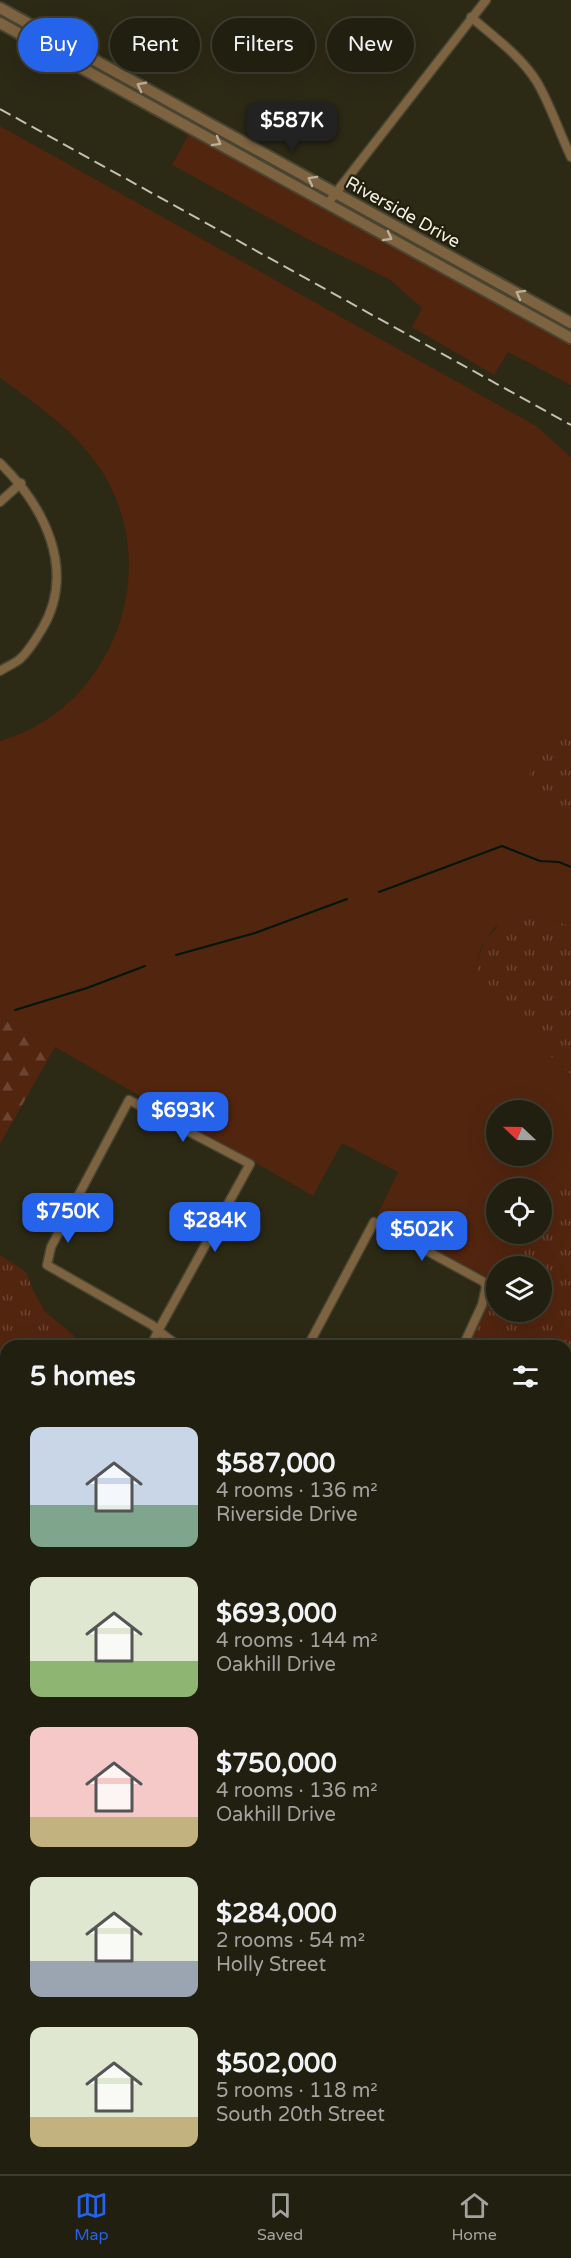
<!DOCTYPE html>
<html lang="en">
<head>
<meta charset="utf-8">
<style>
	:root { --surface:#211f10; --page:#2d2c1e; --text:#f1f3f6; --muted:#a2a29f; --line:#3e3d30; --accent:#2563eb }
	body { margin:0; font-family:"Varela Round",sans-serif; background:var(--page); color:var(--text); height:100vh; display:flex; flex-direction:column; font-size:22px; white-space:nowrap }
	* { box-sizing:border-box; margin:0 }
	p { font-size:20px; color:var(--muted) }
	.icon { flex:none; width:33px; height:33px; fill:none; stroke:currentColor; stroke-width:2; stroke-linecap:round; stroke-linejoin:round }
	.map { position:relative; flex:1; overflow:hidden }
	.details { position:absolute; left:0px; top:1340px; width:572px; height:836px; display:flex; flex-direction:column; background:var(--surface); border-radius:18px 18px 0 0; box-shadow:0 6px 24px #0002,0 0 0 2px var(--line) }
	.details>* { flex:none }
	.top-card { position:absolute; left:18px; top:18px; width:536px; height:54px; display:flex; gap:12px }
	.needle { width:39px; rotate:292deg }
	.controls { position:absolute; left:486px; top:1100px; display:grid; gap:12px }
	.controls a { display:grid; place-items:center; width:66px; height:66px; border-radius:50%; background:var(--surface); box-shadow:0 6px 24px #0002,0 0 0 2px var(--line); font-size:30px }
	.price { position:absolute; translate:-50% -51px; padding:0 14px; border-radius:12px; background:var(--accent); color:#fff; font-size:20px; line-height:39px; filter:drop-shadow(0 2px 3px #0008) }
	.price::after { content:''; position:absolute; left:50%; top:36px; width:18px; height:14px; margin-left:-9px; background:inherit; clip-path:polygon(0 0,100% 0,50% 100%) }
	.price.active { background:#222; color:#fff }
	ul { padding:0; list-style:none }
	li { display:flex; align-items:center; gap:18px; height:150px; padding:0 30px }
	li span { display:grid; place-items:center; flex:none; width:168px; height:120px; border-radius:12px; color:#555 }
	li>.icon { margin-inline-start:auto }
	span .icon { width:72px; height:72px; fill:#fffc; stroke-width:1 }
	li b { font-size:26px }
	h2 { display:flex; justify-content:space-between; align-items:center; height:72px; padding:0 30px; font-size:26px }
	.tag { padding:0 21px; border-radius:27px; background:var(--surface); box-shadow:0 6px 24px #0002,0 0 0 2px var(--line); font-size:21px; line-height:54px }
	.tag.active { background:var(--accent); color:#fff }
	.dock { display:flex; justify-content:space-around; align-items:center; height:84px; border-top:2px solid var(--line); background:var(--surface); font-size:16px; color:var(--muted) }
	.dock a { display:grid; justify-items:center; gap:3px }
	.dock .active { color:var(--accent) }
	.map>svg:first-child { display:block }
	.green { fill:#52250f; fill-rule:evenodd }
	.forest { fill:url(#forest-firs) }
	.park { fill:url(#park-tufts) }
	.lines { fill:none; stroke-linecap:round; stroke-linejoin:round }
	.stream { stroke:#001709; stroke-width:2 }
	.minor-casing { stroke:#484532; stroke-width:11 }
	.tertiary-casing { stroke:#484532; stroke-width:14 }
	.minor { stroke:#7e6340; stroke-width:8 }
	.tertiary { stroke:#7e6340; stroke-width:10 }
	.rail { stroke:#c2c0b2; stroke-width:2; stroke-dasharray:12 6; stroke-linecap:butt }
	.oneway { stroke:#bdb09a }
	.labels { text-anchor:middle; stroke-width:4.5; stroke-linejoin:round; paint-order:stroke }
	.street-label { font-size:18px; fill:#f1efe3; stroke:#221f0c }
</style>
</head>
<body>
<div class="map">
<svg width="571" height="2174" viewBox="0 0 571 2174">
	<defs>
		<pattern id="forest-firs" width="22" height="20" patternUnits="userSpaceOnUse" patternTransform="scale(1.5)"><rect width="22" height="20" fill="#52250f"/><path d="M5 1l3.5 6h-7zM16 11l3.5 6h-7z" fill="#6b4532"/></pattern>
		<pattern id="park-tufts" width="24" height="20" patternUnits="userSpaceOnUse" patternTransform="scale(1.5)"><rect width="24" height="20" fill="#52250f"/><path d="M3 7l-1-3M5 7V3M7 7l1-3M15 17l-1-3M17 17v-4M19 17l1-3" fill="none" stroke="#6b4532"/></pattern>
	</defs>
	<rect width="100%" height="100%" fill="#2c2915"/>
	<g class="green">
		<path d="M0 126 536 426 571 457V734C562 737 552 739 544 745 525 759 526 790 544 803 552 810 561 811 571 813V926L541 917 523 916 495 927 491 932 481 947 477 964 478 970 493 1002 571 1075V1168L542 1214V1188H496V1233H530L509 1266H496V1282L376 1218 398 1172 342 1143 313 1196 55 1047 0 1017V741C112 709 164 572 103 473 78 433 38 405 0 378ZM496 1110H542V1155H496Z"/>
		<polygon points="190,132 571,345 571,385 508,352 494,375 412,327 422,308 389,279 313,242 172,165"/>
	</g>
	<polygon class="forest" points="0,1017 55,1047 0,1144"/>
	<g class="park">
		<path d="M571 734V813C561 811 552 810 544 804 525 789 525 759 544 745 552 739 562 737 571 734Z"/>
		<polygon points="523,916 541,917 571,926 571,1075 492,1002 480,982 477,964 484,941 500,924"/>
		<polygon points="571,1168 571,1508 566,1518 566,1346 477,1345 471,1339 496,1286 496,1311 542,1311 542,1266 509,1266 530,1233 542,1233 542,1214"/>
		<polygon points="0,1255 26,1272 34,1292 45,1312 72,1334 82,1345 6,1346 6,1482 0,1479"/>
	</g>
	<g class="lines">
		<g class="stream">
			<polyline points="379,892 502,846 540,861 559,862 571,867"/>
			<polyline points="176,955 255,933 347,899"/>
			<polyline points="15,1010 87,988 145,966"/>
		</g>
		<defs>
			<g id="minor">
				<path d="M471 17C494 37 521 56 537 82 551 106 559 132 571 157"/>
				<polyline points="328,203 486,0"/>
				<path d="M0 463C44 506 77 570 42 629 36 639 29 651 20 659 14 664 6 667 0 671"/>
				<polyline points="0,502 21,483"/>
				<path d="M151 1346 158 1331 250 1164 129 1100 51 1247 47 1265 152 1325C161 1333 169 1340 180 1346"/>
				<polyline points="308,1346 374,1222 484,1282 486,1287 482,1305 463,1346"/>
				<polyline points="566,1532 571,1521"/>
				<polyline points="566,1555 571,1558"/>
				<polyline points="0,1625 6,1614"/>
				<polyline points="566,1689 571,1679"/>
				<polyline points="566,1745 571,1748"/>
				<polyline points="566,1894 571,1897"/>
				<polyline points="0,1911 6,1900"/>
				<polyline points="0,2156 6,2159"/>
				<polyline points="23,2169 32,2174"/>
				<polyline points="483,2169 492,2174"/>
				<polyline points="13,2174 16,2169"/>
				<polyline points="166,2174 169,2169"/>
				<polyline points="312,2174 314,2169"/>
			</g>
			<g id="tertiary">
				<polyline points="0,8 571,323"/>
				<polyline points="0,23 571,338"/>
				<polyline points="566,1968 571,1958"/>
				<polyline points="454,2174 457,2169"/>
			</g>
		</defs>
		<use href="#minor" class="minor-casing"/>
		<use href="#tertiary" class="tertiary-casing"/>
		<use href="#minor" class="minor"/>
		<use href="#tertiary" class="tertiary"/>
		<polyline class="rail" points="0,109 571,425"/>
	</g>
	<defs><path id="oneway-chevron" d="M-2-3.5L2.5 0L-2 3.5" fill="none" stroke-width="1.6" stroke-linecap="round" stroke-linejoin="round" transform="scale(1.5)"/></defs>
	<g class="oneway">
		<use href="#oneway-chevron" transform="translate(141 86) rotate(-152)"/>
		<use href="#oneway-chevron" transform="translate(217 142) rotate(29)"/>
		<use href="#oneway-chevron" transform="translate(312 180) rotate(-151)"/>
		<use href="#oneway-chevron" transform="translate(388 237) rotate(29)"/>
		<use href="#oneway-chevron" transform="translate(520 294) rotate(-151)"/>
	</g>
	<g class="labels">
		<g class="street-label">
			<text transform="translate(403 212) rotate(29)" y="6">Riverside Drive</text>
		</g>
	</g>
</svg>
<div class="controls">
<a><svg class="needle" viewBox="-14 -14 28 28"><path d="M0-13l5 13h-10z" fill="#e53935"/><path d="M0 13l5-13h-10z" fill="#a2a29f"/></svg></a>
<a><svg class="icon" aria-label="locate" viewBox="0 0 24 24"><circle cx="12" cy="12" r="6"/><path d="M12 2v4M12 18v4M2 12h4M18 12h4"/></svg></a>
<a><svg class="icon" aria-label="layers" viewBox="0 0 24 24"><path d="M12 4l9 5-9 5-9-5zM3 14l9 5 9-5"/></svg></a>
</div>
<b class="price active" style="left:292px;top:153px">$587K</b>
<b class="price" style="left:183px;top:1143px">$693K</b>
<b class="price" style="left:68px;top:1244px">$750K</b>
<b class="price" style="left:215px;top:1253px">$284K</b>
<b class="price" style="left:422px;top:1262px">$502K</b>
<div class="top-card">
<a class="tag active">Buy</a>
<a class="tag">Rent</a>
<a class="tag">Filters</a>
<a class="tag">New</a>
</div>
<section class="details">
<h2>5 homes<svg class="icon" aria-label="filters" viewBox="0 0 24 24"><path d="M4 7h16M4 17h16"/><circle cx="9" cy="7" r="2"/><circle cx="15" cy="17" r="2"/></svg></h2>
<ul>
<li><span style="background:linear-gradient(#c9d6e8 65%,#7fa58c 0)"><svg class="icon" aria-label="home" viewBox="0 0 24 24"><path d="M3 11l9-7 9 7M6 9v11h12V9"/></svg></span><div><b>$587,000</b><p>4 rooms · 136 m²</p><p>Riverside Drive</p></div></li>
<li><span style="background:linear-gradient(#dfe7d0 70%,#8fb573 0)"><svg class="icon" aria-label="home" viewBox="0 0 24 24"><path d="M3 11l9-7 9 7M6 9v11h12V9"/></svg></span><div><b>$693,000</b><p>4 rooms · 144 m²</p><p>Oakhill Drive</p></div></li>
<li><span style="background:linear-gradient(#f6c9c9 75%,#c2b280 0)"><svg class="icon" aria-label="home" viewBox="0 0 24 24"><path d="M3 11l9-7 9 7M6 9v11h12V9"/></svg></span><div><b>$750,000</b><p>4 rooms · 136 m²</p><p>Oakhill Drive</p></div></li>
<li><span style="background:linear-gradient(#dfe7d0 70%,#9aa5b1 0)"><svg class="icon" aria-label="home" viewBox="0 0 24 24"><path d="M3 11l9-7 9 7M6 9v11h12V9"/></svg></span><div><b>$284,000</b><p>2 rooms · 54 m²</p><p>Holly Street</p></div></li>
<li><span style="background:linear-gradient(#dfe7d0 75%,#c2b280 0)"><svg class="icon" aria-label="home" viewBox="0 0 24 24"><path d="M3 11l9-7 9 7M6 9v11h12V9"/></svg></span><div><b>$502,000</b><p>5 rooms · 118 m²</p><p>South 20th Street</p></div></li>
</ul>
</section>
</div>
<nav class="dock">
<a class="active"><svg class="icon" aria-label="map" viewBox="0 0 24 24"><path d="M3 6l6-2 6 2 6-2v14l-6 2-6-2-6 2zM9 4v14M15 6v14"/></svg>Map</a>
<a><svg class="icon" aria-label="saved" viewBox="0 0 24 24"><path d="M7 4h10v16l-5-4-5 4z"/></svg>Saved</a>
<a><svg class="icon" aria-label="home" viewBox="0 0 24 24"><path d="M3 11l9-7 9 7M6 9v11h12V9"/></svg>Home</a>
</nav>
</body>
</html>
